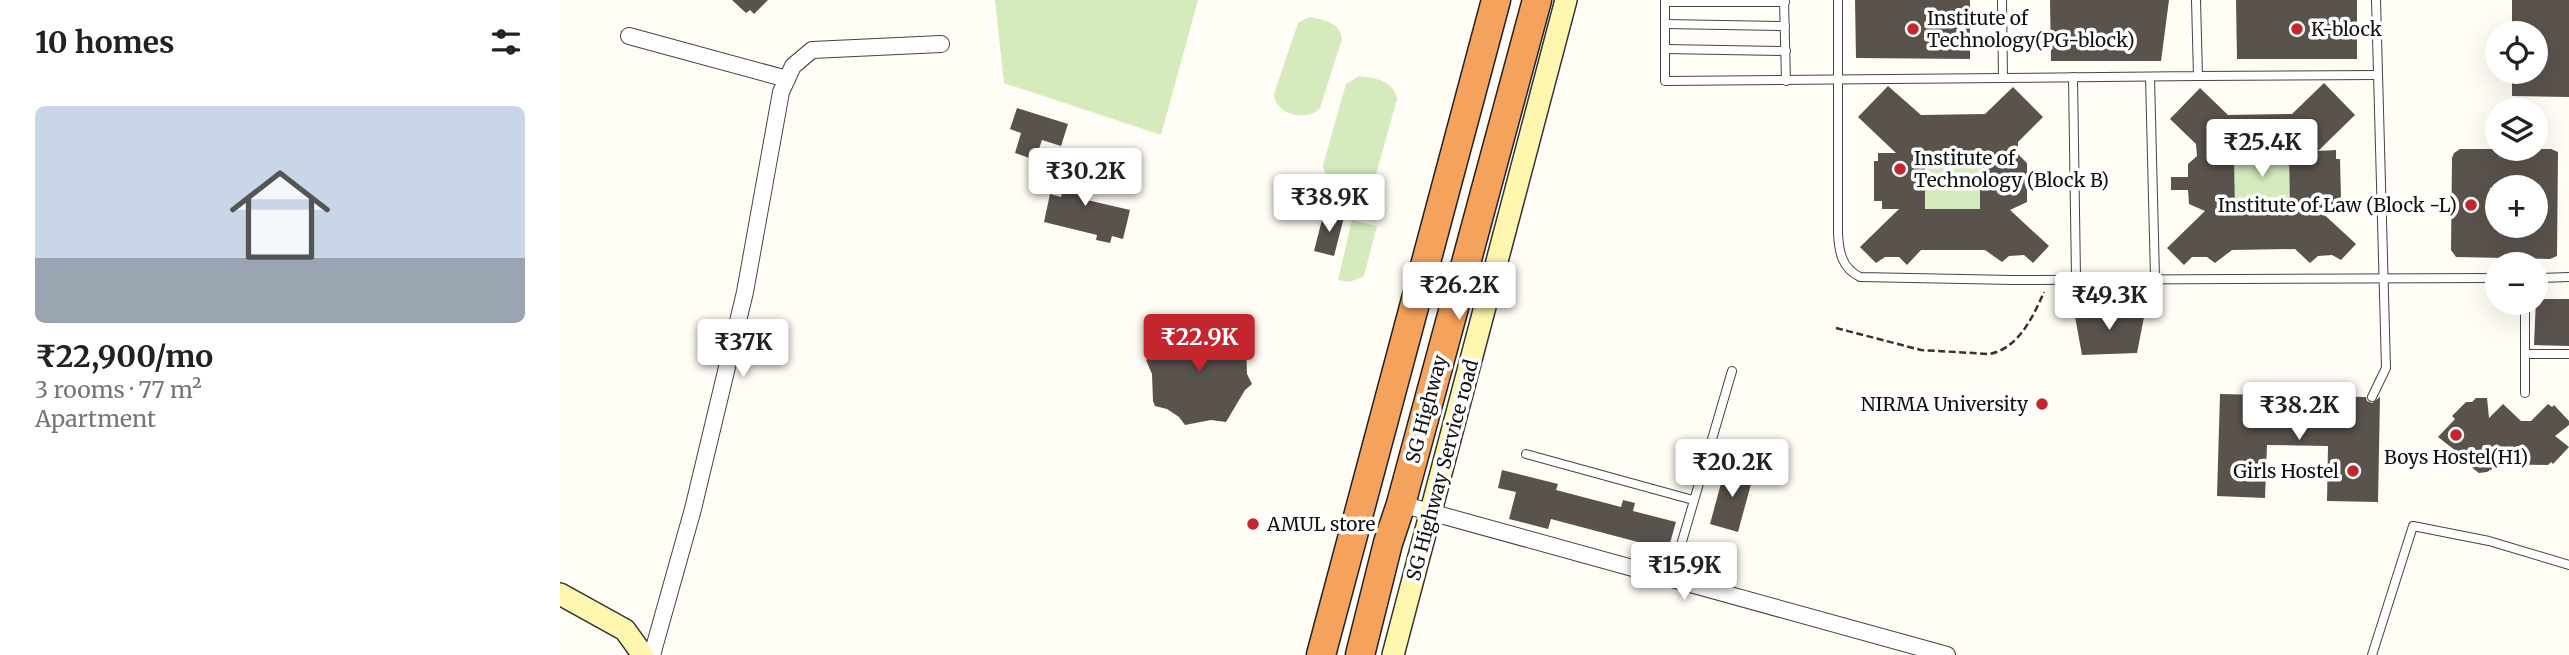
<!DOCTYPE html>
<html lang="en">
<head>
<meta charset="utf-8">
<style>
	:root { --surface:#fff; --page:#f6f6f6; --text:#222; --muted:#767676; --accent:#c4262e }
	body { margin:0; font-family:Merriweather,serif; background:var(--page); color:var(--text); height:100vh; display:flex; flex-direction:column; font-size:26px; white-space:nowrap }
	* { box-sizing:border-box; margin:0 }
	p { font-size:23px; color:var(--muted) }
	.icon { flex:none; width:38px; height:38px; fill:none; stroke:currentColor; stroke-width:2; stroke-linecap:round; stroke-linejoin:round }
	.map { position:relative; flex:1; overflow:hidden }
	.sheet { display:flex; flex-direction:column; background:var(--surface); width:560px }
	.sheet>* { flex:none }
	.controls { position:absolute; left:1925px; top:21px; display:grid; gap:14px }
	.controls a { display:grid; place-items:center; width:63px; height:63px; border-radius:50%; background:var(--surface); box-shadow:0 7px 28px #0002; font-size:35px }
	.price { position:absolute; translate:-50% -60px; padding:0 16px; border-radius:7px; background:#fff; color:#222; font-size:23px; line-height:46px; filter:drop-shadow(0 2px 4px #0008) }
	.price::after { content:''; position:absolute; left:50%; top:42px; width:21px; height:16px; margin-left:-10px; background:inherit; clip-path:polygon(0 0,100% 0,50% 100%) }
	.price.current { background:var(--accent); color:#fff }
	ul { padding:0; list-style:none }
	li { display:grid; align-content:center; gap:14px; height:371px; padding:0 35px }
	li span { display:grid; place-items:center; height:217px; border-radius:10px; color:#555 }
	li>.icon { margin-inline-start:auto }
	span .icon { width:126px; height:126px; fill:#fffc; stroke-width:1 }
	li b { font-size:30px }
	h2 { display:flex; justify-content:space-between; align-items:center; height:84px; padding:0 35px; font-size:30px }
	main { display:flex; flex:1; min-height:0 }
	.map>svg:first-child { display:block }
	.green { fill:#d5ebbd }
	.building { fill:#5a524d; fill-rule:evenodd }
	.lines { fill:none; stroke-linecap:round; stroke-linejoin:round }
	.lane-casing { stroke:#444; stroke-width:10 }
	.street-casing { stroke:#444; stroke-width:18 }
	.secondary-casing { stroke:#333; stroke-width:24 }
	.highway-casing { stroke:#222; stroke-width:31 }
	.path { stroke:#333; stroke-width:2.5; stroke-dasharray:7 3.5; stroke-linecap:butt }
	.lane { stroke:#fff; stroke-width:8 }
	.street { stroke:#fff; stroke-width:16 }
	.secondary { stroke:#fff6b0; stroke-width:21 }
	.highway { stroke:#f5a25d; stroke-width:28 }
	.poi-dot { fill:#c4262e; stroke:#fff; stroke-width:2.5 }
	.labels { text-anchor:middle; stroke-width:7; stroke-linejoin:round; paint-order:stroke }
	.poi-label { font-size:19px; fill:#111; stroke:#fff; text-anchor:start }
	.street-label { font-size:19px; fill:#111; stroke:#fff }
</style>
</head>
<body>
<main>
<section class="sheet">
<h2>10 homes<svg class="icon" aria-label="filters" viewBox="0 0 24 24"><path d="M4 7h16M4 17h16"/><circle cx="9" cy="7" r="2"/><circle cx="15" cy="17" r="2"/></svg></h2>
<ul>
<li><span style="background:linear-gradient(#c9d6e8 70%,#9aa5b1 0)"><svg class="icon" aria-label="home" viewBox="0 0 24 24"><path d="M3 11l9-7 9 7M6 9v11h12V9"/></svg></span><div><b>₹22,900/mo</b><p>3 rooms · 77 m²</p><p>Apartment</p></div></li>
</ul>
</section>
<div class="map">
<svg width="2009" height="655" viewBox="0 0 2009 655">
	<rect width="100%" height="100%" fill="#fffdf5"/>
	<g class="green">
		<polygon points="435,0 638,0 601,135 444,83"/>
		<path d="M749 17C764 20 780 22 782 39L760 108C748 122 715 115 714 94L738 23Z"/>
		<path d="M799 76C814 78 834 80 837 99L815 178C802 196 765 188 763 165L786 84Z"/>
		<polygon points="1420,154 1420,209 1365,209 1365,155"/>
		<polygon points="1729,154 1730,208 1675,209 1674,155"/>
		<polygon points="792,220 817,226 804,276 790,282 778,280"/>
	</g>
	<g class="building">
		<polygon points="172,0 208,0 194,14 190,10 186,13"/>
		<polygon points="1295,0 1410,0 1410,59 1296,58"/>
		<polygon points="1490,0 1609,0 1601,61 1491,61"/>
		<polygon points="1676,0 1797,0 1797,59 1677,59"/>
		<polygon points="1952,0 2009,0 2009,97 1952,96 1952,72 1976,72 1976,33 1952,33"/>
		<path d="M1764 83 1795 115 1758 151 1776 150V159H1780L1781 199H1774V207L1757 208 1796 244 1781 260 1772 255 1758 256 1750 263 1735 249 1672 250 1655 263 1647 257H1632L1624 265 1607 248 1645 211 1629 204 1628 190H1611V177H1628V164L1637 156 1636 144 1610 119 1640 88 1668 115 1732 114ZM1729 154 1730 208 1675 209 1674 155Z"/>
		<path d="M1328 86 1361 115 1425 114 1453 87 1483 117 1458 142V154L1467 163V175H1484V188H1467V202L1450 210 1489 246 1473 263 1464 255 1449 256 1442 262 1425 250H1361L1347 265 1339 257H1325L1316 263 1300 247 1339 209H1322V201H1314V161H1318V153H1336L1298 117ZM1420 154V209H1365V155Z"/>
		<polygon points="457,108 508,124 501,146 482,140 475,160 455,153 461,133 450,129"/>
		<path d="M1900 149H1991L1998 152 1997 256 1990 259 1896 257 1891 250 1892 158 1894 153ZM1976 187V226H1937V222H1929L1930 188Z"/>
		<polygon points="512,161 536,168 527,200 570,210 563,239 552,236 550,243 536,240 537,235 484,222 490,194 501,197"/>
		<polygon points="764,212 784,217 774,256 754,251"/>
		<polygon points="1976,299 2009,299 2009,346 1974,345"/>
		<polygon points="1514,311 1585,312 1577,353 1522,355"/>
		<polygon points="654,321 663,333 673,341 686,344 687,374 692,384 685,390 666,422 651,420 625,425 619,417 607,409 595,406 593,401 592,374 586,360 607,341 613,326 628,329 640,327"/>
		<polygon points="1660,394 1806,397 1807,401 1812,403 1820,397 1818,502 1767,501 1768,446 1707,445 1705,498 1657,496"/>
		<polygon points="1916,398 1927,398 1929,418 1943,404 1961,421 1971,421 1988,404 1992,407 1994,405 2009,421 2009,425 1995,436 2009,447 1993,464 1991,462 1988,465 1940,464 1927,472 1919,473 1907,464 1903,467 1892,456 1896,451 1878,437 1895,419 1892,416 1906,402 1912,402"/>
		<polygon points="1166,465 1194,473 1178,532 1150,524"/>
		<polygon points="942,470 998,484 996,490 1061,507 1063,500 1075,503 1073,511 1116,522 1108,550 991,519 988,529 949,519 956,492 938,488"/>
	</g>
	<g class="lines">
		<defs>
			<g id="lane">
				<polyline points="1105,0 1105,81 1443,78"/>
				<polyline points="1224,0 1226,81"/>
				<path d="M1278 0V233C1279 253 1282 268 1300 277L1453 280 1937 278"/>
				<polyline points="1442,0 1443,78 1638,76 1636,0"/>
				<polyline points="1105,2 1225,2"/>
				<polyline points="1105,24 1225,26"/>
				<polyline points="1105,49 1226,51"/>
				<polyline points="1638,76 1818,75"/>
				<polyline points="1513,77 1516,278"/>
				<polyline points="1590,77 1595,278"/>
				<polyline points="1976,278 2009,277"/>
				<polyline points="1965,303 1965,354 2009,354"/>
				<polyline points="1965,354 1965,393"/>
				<polyline points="1812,397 1826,368 1816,0"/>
				<polyline points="966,454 1133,500"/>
				<polyline points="1111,579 1172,371"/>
				<polyline points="1812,655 1853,526 1929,541 2009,565"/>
			</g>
			<g id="street">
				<polyline points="69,36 227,79"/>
				<polyline points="841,504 1387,655"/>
				<polyline points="92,655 133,509 185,292 221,92 233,66 252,50 381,44"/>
			</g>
			<g id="secondary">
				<polyline points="0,594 65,630 83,655"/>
				<polyline points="833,655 1006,0"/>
			</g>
			<g id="highway">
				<polyline points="761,655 936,0"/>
				<polyline points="800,655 828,543 841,504 977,0"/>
			</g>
		</defs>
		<use href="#lane" class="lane-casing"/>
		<use href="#street" class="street-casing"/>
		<use href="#secondary" class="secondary-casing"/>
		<use href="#highway" class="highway-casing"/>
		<path class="path" d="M1276 328 1361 350 1429 354C1458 349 1473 317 1484 292"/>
		<use href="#lane" class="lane"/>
		<use href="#street" class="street"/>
		<use href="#secondary" class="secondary"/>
		<use href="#highway" class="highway"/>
	</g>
	<g class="poi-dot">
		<circle cx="1353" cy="29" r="7"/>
		<circle cx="1737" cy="29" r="7"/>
		<circle cx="1340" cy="169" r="7"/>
		<circle cx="1911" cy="205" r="7"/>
		<circle cx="1482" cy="404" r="7"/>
		<circle cx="1896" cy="435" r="7"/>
		<circle cx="1793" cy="471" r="7"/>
		<circle cx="693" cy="524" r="7"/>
	</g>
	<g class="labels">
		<g class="poi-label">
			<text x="1367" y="25">Institute of<tspan x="1367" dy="22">Technology(PG-block)</tspan></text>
			<text x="1751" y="36">K-block</text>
			<text x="1354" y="165">Institute of<tspan x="1354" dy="22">Technology (Block B)</tspan></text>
			<text x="1897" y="212" text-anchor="end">Institute of Law (Block -L)</text>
			<text x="1468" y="411" text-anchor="end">NIRMA University</text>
			<text x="1896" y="464" text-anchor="middle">Boys Hostel(H1)</text>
			<text x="1779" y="478" text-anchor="end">Girls Hostel</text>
			<text x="707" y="531">AMUL store</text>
		</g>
		<g class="street-label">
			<text transform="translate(866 409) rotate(-75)" y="7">SG Highway</text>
			<text transform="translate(882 470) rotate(-75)" y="7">SG Highway Service road</text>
		</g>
	</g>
</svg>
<div class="controls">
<a><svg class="icon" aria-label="locate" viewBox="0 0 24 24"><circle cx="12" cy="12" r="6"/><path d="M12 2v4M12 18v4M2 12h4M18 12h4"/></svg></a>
<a><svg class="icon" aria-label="layers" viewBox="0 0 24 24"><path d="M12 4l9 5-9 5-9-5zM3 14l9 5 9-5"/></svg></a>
<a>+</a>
<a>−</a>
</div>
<b class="price" style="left:1702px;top:179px">₹25.4K</b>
<b class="price" style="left:525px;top:208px">₹30.2K</b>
<b class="price" style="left:769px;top:234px">₹38.9K</b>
<b class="price" style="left:899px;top:322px">₹26.2K</b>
<b class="price" style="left:1549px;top:332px">₹49.3K</b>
<b class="price current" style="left:639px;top:374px">₹22.9K</b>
<b class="price" style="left:183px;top:379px">₹37K</b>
<b class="price" style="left:1739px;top:442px">₹38.2K</b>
<b class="price" style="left:1172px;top:499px">₹20.2K</b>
<b class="price" style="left:1124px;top:602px">₹15.9K</b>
</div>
</main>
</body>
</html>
